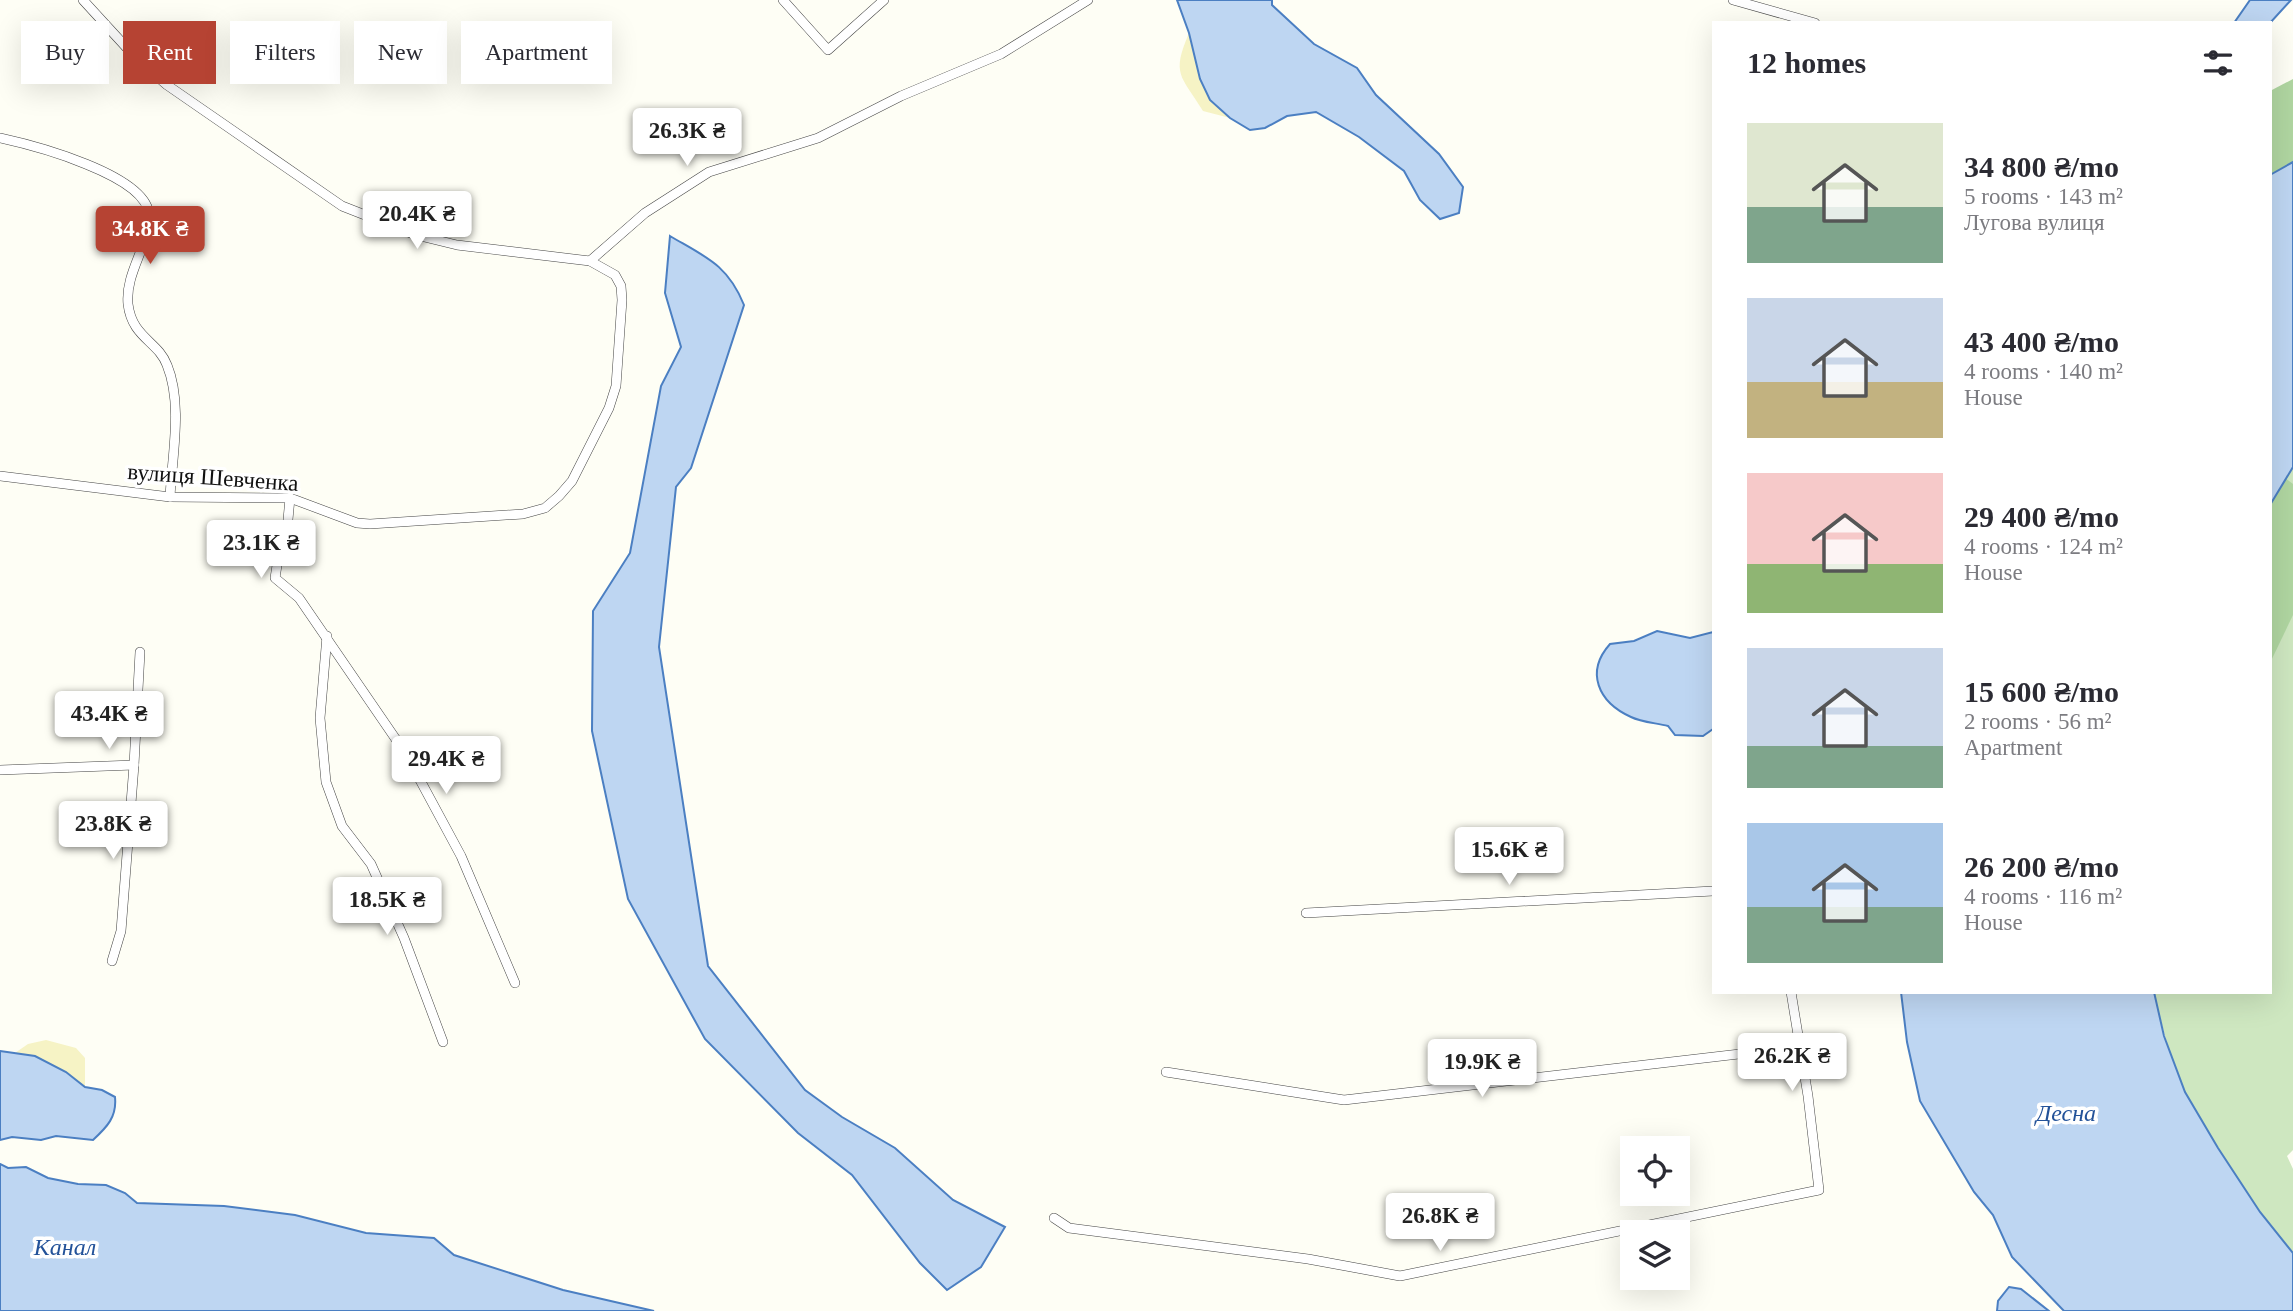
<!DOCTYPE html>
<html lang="en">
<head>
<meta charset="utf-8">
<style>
	:root { --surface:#fff; --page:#f7f7f7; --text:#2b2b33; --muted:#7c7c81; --accent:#b64333 }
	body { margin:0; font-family:"Times New Roman",serif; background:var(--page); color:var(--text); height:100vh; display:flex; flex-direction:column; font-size:26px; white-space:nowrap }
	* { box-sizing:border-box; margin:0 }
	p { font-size:23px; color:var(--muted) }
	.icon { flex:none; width:38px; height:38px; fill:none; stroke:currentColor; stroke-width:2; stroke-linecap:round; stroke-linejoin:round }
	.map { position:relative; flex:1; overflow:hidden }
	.side { position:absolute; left:1712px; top:21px; width:560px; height:973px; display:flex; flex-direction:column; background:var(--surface); border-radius:0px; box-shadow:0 7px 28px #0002 }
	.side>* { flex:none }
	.guide { position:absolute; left:21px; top:21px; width:665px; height:63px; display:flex; gap:14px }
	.controls { position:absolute; left:1620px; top:1136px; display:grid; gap:14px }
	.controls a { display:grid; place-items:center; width:70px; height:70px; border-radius:0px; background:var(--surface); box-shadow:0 7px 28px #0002; font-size:35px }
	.price { position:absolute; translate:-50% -60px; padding:0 16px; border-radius:7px; background:#fff; color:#222; font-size:23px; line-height:46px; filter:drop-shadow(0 2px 4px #0008) }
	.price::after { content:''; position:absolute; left:50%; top:42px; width:21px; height:16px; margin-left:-10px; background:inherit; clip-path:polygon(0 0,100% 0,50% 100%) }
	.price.active { background:var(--accent); color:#fff }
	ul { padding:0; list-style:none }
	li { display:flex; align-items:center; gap:21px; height:175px; padding:0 35px }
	li span { display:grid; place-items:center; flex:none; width:196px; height:140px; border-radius:0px; color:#555 }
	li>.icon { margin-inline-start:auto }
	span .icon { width:84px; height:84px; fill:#fffc; stroke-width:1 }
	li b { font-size:30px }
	h2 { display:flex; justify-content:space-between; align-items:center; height:84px; padding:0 35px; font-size:30px }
	.chip { padding:0 24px; border-radius:0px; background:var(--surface); box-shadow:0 7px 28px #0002; font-size:24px; line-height:63px }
	.chip.active { background:var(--accent); color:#fff }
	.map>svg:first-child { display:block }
	.green { fill:#cee7c0 }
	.forest { fill:#b0d6a1 }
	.sand { fill:#f6f3c5 }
	.water { fill:#bed6f2; stroke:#4b7fc2; stroke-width:2 }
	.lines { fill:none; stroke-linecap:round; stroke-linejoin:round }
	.minor-casing { stroke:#444; stroke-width:10 }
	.minor { stroke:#fff; stroke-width:9 }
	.labels { text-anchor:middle; stroke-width:7; stroke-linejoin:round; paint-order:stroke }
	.street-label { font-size:23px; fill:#111; stroke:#fff }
	.water-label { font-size:24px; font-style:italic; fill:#235299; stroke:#fff }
</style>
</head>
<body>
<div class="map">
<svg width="2293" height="1311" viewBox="0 0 2293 1311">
	<rect width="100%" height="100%" fill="#fefef5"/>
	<path class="green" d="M2293 467V1150L2287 1156 2293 1169V1253C2253 1203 2211 1149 2185 1091 2170 1059 2162 1026 2154 992H2270V505Z"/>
	<g class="forest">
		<polygon points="2293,79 2293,162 2270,175 2270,91"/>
		<polygon points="2285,478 2293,484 2293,615 2270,663 2270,505"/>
	</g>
	<g class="sand">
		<path d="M1189 33C1198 72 1199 90 1230 118L1203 111C1181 75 1171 75 1189 33Z"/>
		<polygon points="46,1040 76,1048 85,1058 85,1087 66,1072 15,1053 28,1044"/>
	</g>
	<g class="water">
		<polygon points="1177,0 1272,0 1272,5 1314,44 1357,68 1376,95 1439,154 1463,187 1459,213 1440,219 1420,200 1404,171 1359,137 1316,112 1287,116 1265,128 1250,130 1230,118 1210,100 1200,79 1189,33"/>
		<polygon points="2250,0 2291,0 2270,23 2234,23"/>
		<polygon points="2293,162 2293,467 2270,505 2270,175"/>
		<path d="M670 236C706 257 728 265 744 305L691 468 676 487 659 647 708 966 805 1090 842 1117 895 1148 953 1200 1005 1227 981 1267 947 1290 920 1263 852 1175 798 1133 705 1039 628 899 592 731 593 611 630 553 661 386 681 347 665 293Z"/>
		<path d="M1657 631 1690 638 1713 632V729L1703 736 1675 735 1668 726C1656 723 1641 722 1631 717 1598 702 1585 672 1610 644L1634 641Z"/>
		<polygon points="1901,992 2154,992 2164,1036 2185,1092 2218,1148 2260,1212 2293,1253 2293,1311 2064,1311 2012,1257 1993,1215 1974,1192 1920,1101 1907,1042"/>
		<path d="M0 1051 35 1056 66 1072 85 1087 102 1090 115 1097C117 1117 107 1127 93 1140L56 1136 41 1140 12 1137 0 1140Z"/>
		<polygon points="0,1164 8,1168 26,1167 48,1178 78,1184 106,1185 125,1193 137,1203 224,1206 295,1215 366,1233 434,1238 454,1255 563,1290 654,1311 0,1311"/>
		<polygon points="2009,1287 2021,1289 2049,1311 1997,1311 1998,1301"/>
	</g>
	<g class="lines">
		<defs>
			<g id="minor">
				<polyline points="783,0 828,50 884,0"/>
				<polyline points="1733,0 1815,23"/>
				<path d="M0 138C32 145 149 175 149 216 149 246 125 273 128 304 132 338 158 341 167 365 183 404 172 456 170 497"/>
				<polyline points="590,261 645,213 709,172 818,138 901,96 1001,54 1088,0"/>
				<polyline points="0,476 170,497 290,498 357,523 370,524 523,514 545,508 559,496 572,481 609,408 616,386 622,300 621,286 615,275 590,261 457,245 416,235 342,206 167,85 137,59 83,0"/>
				<polyline points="290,498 286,541 278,559 275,578 299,598 406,754 461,856 515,983"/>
				<polyline points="327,636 320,718 326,782 342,826 371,864 404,938 443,1042"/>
				<polyline points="0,770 134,765 140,652"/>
				<polyline points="1306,913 1713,891"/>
				<polyline points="112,961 121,931 134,765"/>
				<polyline points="1166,1072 1344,1100 1799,1047"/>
				<polyline points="1054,1218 1069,1228 1308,1259 1400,1276 1819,1190 1808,1096 1791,992"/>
			</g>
		</defs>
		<use href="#minor" class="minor-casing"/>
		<use href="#minor" class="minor"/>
	</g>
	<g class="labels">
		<g class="street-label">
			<text transform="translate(213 477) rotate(4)" y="8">вулиця Шевченка</text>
		</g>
		<g class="water-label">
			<text x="2066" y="1121">Десна</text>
			<text x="65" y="1255">Канал</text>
		</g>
	</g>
</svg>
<div class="controls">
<a><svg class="icon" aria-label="locate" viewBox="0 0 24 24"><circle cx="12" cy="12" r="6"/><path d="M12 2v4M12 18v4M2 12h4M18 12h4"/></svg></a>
<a><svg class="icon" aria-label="layers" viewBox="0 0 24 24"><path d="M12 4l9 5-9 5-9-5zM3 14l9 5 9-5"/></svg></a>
</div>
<b class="price" style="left:687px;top:168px">26.3K ₴</b>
<b class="price" style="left:417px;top:251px">20.4K ₴</b>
<b class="price active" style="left:150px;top:266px">34.8K ₴</b>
<b class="price" style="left:261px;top:580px">23.1K ₴</b>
<b class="price" style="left:109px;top:751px">43.4K ₴</b>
<b class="price" style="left:446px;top:796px">29.4K ₴</b>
<b class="price" style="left:113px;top:861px">23.8K ₴</b>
<b class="price" style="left:1509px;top:887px">15.6K ₴</b>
<b class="price" style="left:387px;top:937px">18.5K ₴</b>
<b class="price" style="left:1792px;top:1093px">26.2K ₴</b>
<b class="price" style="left:1482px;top:1099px">19.9K ₴</b>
<b class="price" style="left:1440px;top:1253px">26.8K ₴</b>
<div class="guide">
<a class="chip">Buy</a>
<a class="chip active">Rent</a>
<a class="chip">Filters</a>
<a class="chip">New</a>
<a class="chip">Apartment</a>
</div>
<section class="side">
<h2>12 homes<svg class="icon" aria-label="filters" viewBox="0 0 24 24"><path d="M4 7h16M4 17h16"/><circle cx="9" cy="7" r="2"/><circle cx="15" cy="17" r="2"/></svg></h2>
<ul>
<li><span style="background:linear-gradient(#dfe7d0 60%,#7fa58c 0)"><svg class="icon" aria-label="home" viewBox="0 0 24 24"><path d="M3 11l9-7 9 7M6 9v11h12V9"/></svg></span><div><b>34 800 ₴/mo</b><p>5 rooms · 143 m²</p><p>Лугова вулиця</p></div></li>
<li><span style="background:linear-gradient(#c9d6e8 60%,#c2b280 0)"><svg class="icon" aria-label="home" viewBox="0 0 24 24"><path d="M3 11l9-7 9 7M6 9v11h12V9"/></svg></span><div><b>43 400 ₴/mo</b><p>4 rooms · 140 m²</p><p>House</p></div></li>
<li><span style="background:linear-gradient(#f6c9c9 65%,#8fb573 0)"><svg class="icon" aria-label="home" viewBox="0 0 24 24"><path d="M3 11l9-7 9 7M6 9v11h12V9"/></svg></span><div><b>29 400 ₴/mo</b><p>4 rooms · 124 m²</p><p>House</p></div></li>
<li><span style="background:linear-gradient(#c9d6e8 70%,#7fa58c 0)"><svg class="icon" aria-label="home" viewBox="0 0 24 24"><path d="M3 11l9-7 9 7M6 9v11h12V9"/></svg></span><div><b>15 600 ₴/mo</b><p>2 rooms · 56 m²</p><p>Apartment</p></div></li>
<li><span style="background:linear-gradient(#a9c7e8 60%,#7fa58c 0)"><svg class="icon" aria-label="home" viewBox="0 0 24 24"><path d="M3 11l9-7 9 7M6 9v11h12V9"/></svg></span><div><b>26 200 ₴/mo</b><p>4 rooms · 116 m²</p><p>House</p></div></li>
</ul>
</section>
</div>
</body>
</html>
